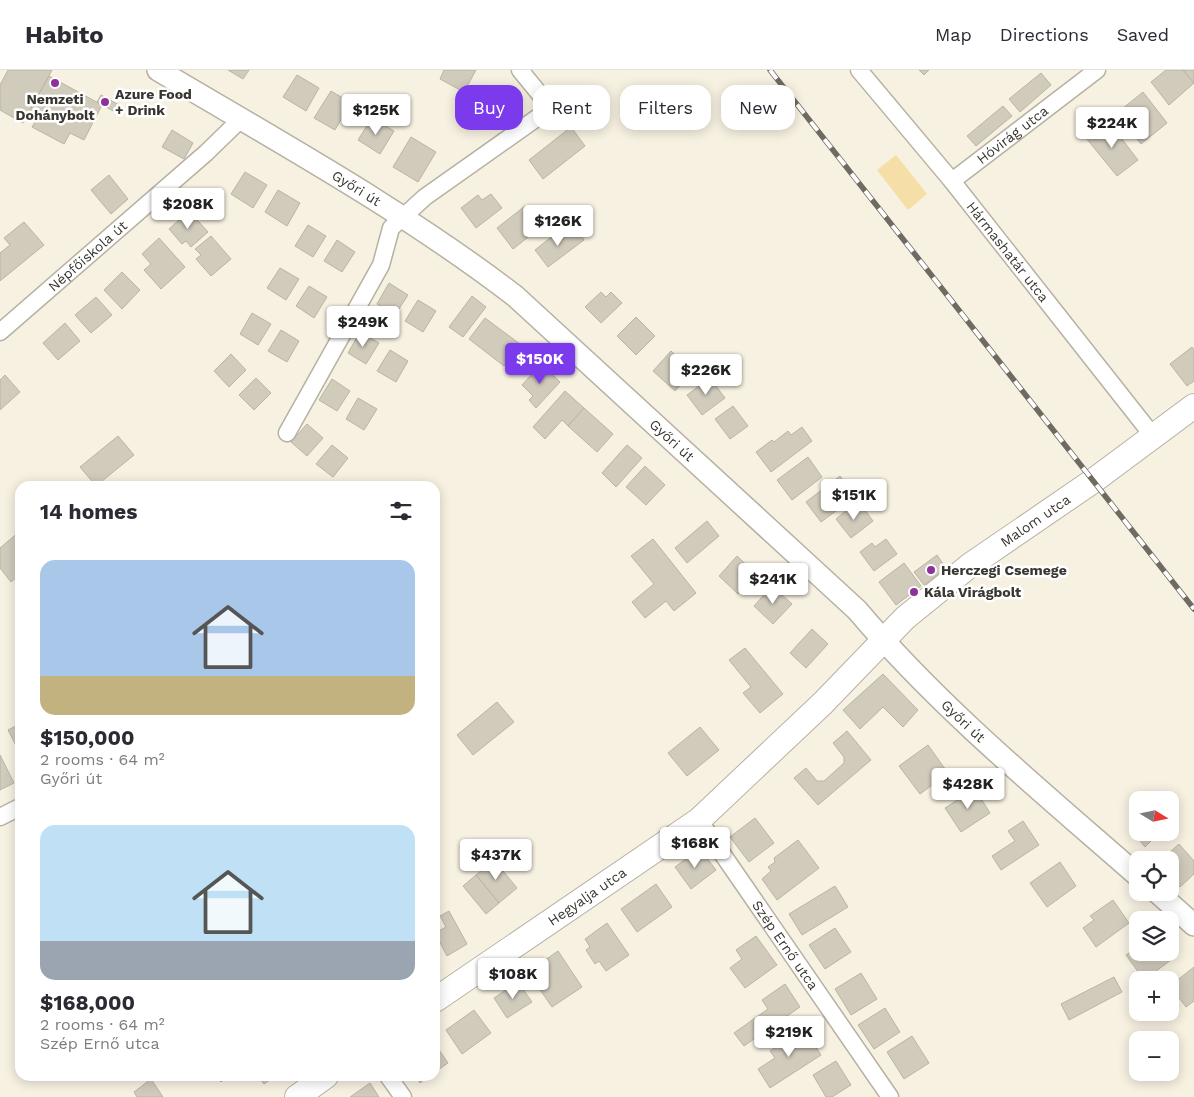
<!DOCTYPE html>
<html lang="en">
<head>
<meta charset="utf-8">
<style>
	:root { --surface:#fff; --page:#f7f7f7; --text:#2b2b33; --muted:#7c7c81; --line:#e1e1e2; --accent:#7c3aed }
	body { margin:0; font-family:"Work Sans",sans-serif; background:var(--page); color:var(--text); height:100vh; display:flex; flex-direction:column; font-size:19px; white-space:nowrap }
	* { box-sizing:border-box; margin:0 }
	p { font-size:16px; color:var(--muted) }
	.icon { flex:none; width:28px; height:28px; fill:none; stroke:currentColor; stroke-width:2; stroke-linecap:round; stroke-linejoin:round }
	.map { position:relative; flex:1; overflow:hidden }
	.drawer { position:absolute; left:15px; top:411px; width:425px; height:600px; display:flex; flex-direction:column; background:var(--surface); border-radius:15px; box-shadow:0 2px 12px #0003 }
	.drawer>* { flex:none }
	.hud { position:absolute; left:455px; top:15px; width:475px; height:45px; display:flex; gap:10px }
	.needle { width:32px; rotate:100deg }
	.tools { position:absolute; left:1129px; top:721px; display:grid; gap:10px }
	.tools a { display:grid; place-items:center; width:50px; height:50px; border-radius:10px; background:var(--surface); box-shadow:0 2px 12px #0003; font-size:25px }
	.price { position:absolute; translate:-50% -42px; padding:0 11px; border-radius:5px; background:#fff; color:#222; font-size:16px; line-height:32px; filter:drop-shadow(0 1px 2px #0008) }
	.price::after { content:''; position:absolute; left:50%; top:30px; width:15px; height:11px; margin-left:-8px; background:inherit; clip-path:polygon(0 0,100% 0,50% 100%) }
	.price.active { background:var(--accent); color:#fff }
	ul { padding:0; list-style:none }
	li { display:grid; align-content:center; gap:10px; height:265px; padding:0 25px }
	li span { display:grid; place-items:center; height:155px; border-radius:15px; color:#555 }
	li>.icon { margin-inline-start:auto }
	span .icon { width:90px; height:90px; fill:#fffc; stroke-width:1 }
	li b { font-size:21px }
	h2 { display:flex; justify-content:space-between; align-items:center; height:60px; padding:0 25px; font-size:21px }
	.tag { padding:0 18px; border-radius:15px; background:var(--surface); box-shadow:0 2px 12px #0003; font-size:18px; line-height:45px }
	.tag.active { background:var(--accent); color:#fff }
	header { display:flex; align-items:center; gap:30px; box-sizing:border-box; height:70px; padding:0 25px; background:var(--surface); border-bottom:1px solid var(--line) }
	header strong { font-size:24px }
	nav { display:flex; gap:28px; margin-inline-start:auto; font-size:18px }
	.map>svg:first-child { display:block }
	.green { fill:#f5dfa6 }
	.building { fill:#d1cbbc; stroke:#bab4a5 }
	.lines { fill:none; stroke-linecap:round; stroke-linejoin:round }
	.minor-casing { stroke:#b7b1a3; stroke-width:19 }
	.tertiary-casing { stroke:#b7b1a3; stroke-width:24 }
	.secondary-casing { stroke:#b7b1a3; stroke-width:26 }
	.minor { stroke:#fff; stroke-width:16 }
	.tertiary { stroke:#fff; stroke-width:21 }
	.secondary { stroke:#fff; stroke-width:24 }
	.rail-casing { stroke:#6f6b63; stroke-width:5.5 }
	.rail { stroke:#fff; stroke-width:4; stroke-dasharray:11; stroke-linecap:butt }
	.poi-dot { fill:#8d309a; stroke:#fff; stroke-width:2 }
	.labels { text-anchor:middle; stroke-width:5; stroke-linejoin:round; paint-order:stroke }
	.poi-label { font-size:14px; font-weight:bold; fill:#383630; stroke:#fff; text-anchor:start }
	.street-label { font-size:14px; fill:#383630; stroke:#fff }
</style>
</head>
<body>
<header>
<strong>Habito</strong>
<nav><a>Map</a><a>Directions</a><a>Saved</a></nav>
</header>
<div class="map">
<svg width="1194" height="1027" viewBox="0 0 1194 1027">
	<rect width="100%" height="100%" fill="#f7f1e1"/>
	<polygon class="green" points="896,85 927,124 908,140 877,100"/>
	<g class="building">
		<polygon points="8,0 52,0 23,53 0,40 0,15"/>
		<polygon points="228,0 249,0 243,9"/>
		<polygon points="444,0 476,0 464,22 440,9"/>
		<polygon points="919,0 929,0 924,5"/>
		<polygon points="1166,0 1183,0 1194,13 1169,35 1151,12"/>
		<polygon points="1183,0 1194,0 1194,13"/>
		<polygon points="1041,3 1051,15 1020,42 1009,29"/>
		<polygon points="297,5 319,18 306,41 283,27"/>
		<polygon points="49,6 102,35 84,70 70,63 64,74 32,57 38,47 29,42"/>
		<polygon points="483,15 489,22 497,15 514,35 489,55 467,29"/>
		<polygon points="331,21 351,33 335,60 314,48"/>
		<polygon points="1143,22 1167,53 1141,74 1117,43"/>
		<polygon points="101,25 119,35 115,42 97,32"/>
		<polygon points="1003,36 1012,46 976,76 967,66"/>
		<polygon points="372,48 394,61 380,84 358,70"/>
		<polygon points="1108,51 1138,90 1117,106 1086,68"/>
		<polygon points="571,57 585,76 543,109 529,90"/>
		<polygon points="172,60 193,73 184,89 162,77"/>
		<polygon points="411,67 436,82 418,112 393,97"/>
		<polygon points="245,102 267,115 253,138 231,124"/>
		<polygon points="109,105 128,129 111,144 91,120"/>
		<polygon points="278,120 300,133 287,156 265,142"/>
		<polygon points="491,124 502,138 476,158 461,138 478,125 482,130"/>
		<polygon points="525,136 541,157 513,179 497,158"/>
		<polygon points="189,141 208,162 191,177 186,171 182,174 169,159"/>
		<polygon points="24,152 44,175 0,211 0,183 10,175 4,168"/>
		<polygon points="308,155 326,166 313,187 295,176"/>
		<polygon points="576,159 584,170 548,197 535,180 555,164 560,171"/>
		<polygon points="211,166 231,189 211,206 196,189 201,185 195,179"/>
		<polygon points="159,168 185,197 161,219 144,200 151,194 142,184"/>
		<polygon points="337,170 355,182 342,202 324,191"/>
		<polygon points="280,198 299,209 286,230 267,218"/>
		<polygon points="122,202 140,220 122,239 104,220"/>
		<polygon points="389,213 408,225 395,245 377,234"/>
		<polygon points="309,216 327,227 314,248 296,236"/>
		<polygon points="601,222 606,227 611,222 622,233 601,253 585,237"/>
		<polygon points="472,226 486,237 463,267 449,257"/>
		<polygon points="96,227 112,245 91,263 75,245"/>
		<polygon points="418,230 436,241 423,262 405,251"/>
		<polygon points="252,243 271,254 258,275 240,264"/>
		<polygon points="636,247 655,266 636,285 617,266"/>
		<polygon points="485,248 520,274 504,296 469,269"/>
		<polygon points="65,253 80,271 58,290 43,273"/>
		<polygon points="281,260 299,271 287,292 268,281"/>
		<polygon points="360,262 379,273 366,294 348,283"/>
		<polygon points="1192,277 1194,280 1194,311 1187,316 1170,294"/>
		<polygon points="390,280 408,291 396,312 377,301"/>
		<polygon points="671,281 693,301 675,321 653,301"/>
		<polygon points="231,284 246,300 229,317 214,301"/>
		<polygon points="541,294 560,312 536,338 529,330 533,326 522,315"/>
		<polygon points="5,305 20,322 0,340 0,310"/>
		<polygon points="256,308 271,323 254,340 239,325"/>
		<polygon points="710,308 725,328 702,345 687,325"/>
		<polygon points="332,309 350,321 337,341 319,330"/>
		<polygon points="565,321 584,338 568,356 562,350 545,369 533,357"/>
		<polygon points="358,328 377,339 364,360 346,349"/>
		<polygon points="733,336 748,356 730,369 715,349"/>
		<polygon points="584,338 613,364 597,382 568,356"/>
		<polygon points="307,354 323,368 307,386 291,372"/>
		<polygon points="802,357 812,371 771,402 756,382 772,370 774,372 788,361 791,365"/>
		<polygon points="118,366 134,385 96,416 80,397"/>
		<polygon points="332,375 348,388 333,407 316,394"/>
		<polygon points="627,375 642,388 616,417 602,403"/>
		<polygon points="808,387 822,407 792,430 777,410"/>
		<polygon points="645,396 665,415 646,435 626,417"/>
		<polygon points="840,406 855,427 821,452 806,432"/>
		<polygon points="862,436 873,451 851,468 836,449 848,439 852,444"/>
		<polygon points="707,451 719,466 687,493 675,478"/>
		<polygon points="20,461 20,504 11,512 0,498 0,478"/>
		<polygon points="653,469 696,523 674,541 666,531 645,548 632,532 654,514 631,486"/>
		<polygon points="886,469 897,484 874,501 860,482 872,473 875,477"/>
		<polygon points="937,485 946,498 924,515 914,502"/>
		<polygon points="737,486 756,504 738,524 719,506"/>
		<polygon points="904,493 921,516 896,535 879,512"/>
		<polygon points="772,516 792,534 773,554 754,536"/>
		<polygon points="812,559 828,574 806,598 790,583"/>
		<polygon points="745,578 783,624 760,643 743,623 751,617 729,590"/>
		<polygon points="883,604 918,640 903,657 883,637 860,659 843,640"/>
		<polygon points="497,632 514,652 473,685 457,665"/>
		<polygon points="20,654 20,683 8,660"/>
		<polygon points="700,657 719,680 687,706 668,683"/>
		<polygon points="847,661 871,690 818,735 794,708 806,698 817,711 824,711 844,693 844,687 833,673"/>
		<polygon points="928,675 948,703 920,724 899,696"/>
		<polygon points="0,685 14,713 0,720"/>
		<polygon points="975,719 990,743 961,762 945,738"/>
		<polygon points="1170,742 1176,749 1170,754"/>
		<polygon points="755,748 774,773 749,792 730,767"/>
		<polygon points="1023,751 1039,775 1001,800 992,786 1015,771 1008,761"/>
		<polygon points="1138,752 1138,762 1160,762 1145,777 1130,759"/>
		<polygon points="798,770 819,798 777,830 762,809 771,801 768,797 775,792 774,788"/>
		<polygon points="1179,774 1194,791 1194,804 1180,817 1170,806 1170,790 1161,790"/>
		<polygon points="700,779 716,800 691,819 675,797"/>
		<polygon points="494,790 517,818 499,833 476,805"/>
		<polygon points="1060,792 1076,816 1047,837 1030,813"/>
		<polygon points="476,805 499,833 486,844 463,816"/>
		<polygon points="656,814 672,837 637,862 621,839"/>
		<polygon points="835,816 848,837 802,865 789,844"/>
		<polygon points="1113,830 1129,853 1096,877 1083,858 1094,850 1090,846"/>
		<polygon points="449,841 467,874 447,886 435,863 446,857 440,846"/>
		<polygon points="607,853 629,885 606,901 599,891 595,894 586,880 590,877 585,869"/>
		<polygon points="835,858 851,882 825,899 809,875"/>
		<polygon points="756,866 777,895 745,918 730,898 742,889 736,880"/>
		<polygon points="1138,877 1138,882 1166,882 1171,890 1144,910 1126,885"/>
		<polygon points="558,881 582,917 552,937 528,902"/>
		<polygon points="1194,897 1194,931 1186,937 1170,916"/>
		<polygon points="861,903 877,929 851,945 835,919"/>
		<polygon points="1114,907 1122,922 1069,950 1061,934"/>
		<polygon points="518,912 532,932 507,948 494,928"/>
		<polygon points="785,914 800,937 744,976 734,963 768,939 762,930"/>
		<polygon points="885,938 900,962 874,979 858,955"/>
		<polygon points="474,940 491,963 462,984 446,960"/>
		<polygon points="804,959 821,985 770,1018 758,999 775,988 770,981"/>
		<polygon points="912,966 929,993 904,1009 887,982"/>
		<polygon points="435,974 448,993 435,1002"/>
		<polygon points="836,991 851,1015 832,1027 826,1027 813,1005"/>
		<polygon points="217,1006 228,1006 221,1012"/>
		<polygon points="258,1006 275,1006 264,1014"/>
		<polygon points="416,1006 429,1006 420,1013"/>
		<polygon points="151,1009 163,1027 137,1027 134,1022"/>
		<polygon points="370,1013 379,1027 350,1027"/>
	</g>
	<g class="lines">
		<defs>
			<g id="minor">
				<path id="s1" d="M859 0 952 111 1153 366"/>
				<path id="s2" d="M952 111 1097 0"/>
				<path id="s3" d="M0 262 206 83 241 49"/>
				<polyline points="287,363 381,195 391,158 425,127 551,38 520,0"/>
				<polyline points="0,747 20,737"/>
				<path id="s4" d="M699 750 890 1027"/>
				<polyline points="388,1006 403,1027"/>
			</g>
			<g id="tertiary">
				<path id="s5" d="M158 0C279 72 403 140 515 226L857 540C940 638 1041 721 1138 806"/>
				<polyline points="1157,822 1194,855"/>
			</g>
			<g id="secondary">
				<path id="s6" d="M435 930 699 750 823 633 905 548 969 496 1093 411 1194 336"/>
				<polyline points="297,1027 326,1006"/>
			</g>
		</defs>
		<use href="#minor" class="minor-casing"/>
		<use href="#tertiary" class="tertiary-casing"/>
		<use href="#secondary" class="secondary-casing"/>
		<use href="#minor" class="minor"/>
		<use href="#tertiary" class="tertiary"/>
		<use href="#secondary" class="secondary"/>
		<defs>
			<polyline id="rail" points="770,0 1194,539"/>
		</defs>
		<use href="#rail" class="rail-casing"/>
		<use href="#rail" class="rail"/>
	</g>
	<g class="poi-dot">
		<circle cx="55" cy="13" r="5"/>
		<circle cx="105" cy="32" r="5"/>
		<circle cx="931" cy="500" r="5"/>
		<circle cx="914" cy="522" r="5"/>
	</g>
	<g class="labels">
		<g class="poi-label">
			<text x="115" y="29">Azure Food<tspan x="115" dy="16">+ Drink</tspan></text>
			<text x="55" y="34" text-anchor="middle">Nemzeti<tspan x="55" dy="16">Dohánybolt</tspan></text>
			<text x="941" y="505">Herczegi Csemege</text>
			<text x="924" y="527">Kála Virágbolt</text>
		</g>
		<g class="street-label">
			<text dy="5" stroke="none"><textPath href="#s2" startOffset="76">Hóvirág utca</textPath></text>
			<text dy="5" stroke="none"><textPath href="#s5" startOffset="231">Győri út</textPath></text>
			<text dy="5" stroke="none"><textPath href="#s1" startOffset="235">Hármashatár utca</textPath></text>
			<text dy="5" stroke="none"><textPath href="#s3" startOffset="116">Népfőiskola út</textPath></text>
			<text dy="5" stroke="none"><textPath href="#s5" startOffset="636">Győri út</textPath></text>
			<text dy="5" stroke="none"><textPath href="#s6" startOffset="771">Malom utca</textPath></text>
			<text dy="5" stroke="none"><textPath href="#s5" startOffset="1041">Győri út</textPath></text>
			<text dy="5" stroke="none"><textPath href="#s6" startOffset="184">Hegyalja utca</textPath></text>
			<text dy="5" stroke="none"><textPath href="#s4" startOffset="152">Szép Ernő utca</textPath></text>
		</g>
	</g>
</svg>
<div class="tools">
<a><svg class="needle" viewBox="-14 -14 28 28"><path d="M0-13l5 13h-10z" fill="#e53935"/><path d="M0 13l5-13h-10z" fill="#7c7c81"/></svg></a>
<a><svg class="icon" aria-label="locate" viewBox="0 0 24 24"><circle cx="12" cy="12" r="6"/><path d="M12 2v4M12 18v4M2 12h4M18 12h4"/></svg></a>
<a><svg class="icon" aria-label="layers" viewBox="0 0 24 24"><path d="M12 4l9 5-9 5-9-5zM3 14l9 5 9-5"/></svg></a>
<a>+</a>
<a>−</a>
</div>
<b class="price" style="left:376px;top:66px">$125K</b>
<b class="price" style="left:1112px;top:79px">$224K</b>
<b class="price" style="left:188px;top:160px">$208K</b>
<b class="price" style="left:558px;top:177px">$126K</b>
<b class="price" style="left:363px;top:278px">$249K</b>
<b class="price active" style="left:540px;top:315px">$150K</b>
<b class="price" style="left:706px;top:326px">$226K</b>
<b class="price" style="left:854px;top:451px">$151K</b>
<b class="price" style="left:773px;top:535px">$241K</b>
<b class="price" style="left:968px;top:740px">$428K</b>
<b class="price" style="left:695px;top:799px">$168K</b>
<b class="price" style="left:496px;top:811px">$437K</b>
<b class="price" style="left:513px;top:930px">$108K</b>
<b class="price" style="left:789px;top:988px">$219K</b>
<div class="hud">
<a class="tag active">Buy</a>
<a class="tag">Rent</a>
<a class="tag">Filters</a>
<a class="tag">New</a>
</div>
<section class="drawer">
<h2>14 homes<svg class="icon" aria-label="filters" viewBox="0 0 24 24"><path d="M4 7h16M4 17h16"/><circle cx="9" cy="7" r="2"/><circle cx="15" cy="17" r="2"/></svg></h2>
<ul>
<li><span style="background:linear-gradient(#a9c7e8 75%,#c2b280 0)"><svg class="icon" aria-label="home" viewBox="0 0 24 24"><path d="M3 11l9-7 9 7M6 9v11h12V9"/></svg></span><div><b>$150,000</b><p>2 rooms · 64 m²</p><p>Győri út</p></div></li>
<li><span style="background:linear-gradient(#bfe0f5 75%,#9aa5b1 0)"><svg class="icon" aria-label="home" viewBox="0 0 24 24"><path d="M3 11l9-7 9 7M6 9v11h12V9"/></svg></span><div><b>$168,000</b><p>2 rooms · 64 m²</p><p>Szép Ernő utca</p></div></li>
</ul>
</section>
</div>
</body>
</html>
